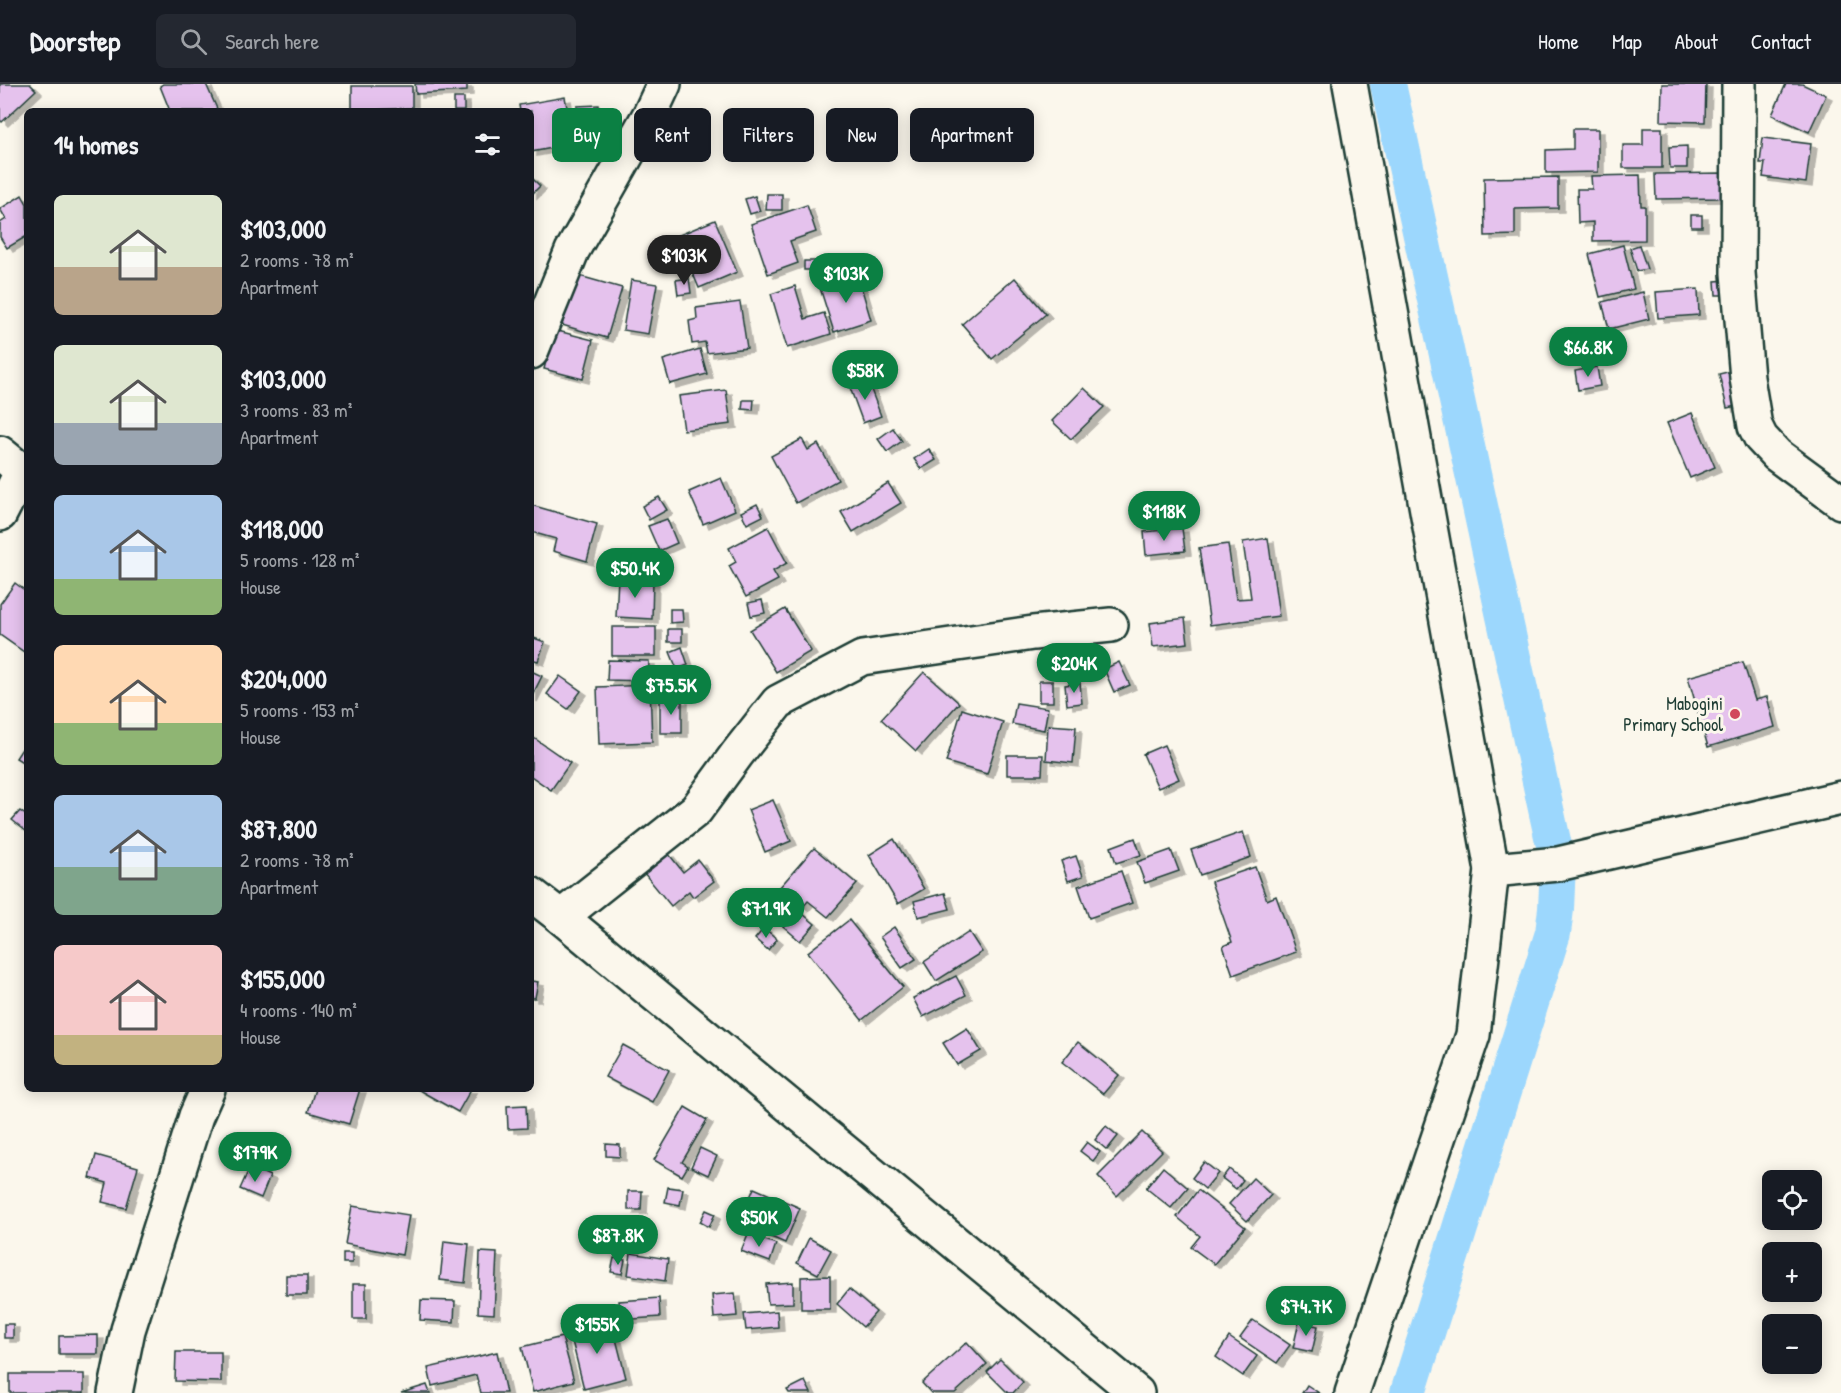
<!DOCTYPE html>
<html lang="en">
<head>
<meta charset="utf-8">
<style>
	:root { --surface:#171b24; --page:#242831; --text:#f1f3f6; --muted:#9ea1a6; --line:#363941; --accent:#0b8043 }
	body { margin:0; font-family:"Patrick Hand",sans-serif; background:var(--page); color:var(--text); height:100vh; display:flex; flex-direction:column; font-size:22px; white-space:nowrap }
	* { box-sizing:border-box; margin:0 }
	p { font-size:20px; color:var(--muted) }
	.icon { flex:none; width:33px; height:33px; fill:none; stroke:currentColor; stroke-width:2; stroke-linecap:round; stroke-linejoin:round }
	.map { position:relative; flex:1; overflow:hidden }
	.panel { position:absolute; left:24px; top:24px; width:510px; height:984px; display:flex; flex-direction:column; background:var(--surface); border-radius:9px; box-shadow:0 3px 15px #0003 }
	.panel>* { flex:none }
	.hud { position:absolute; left:552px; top:24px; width:570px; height:54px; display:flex; gap:12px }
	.fabs { position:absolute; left:1762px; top:1086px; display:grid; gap:12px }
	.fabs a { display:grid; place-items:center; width:60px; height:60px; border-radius:9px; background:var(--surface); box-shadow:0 3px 15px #0003; font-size:30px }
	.price { position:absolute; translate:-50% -51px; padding:0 14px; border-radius:21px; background:var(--accent); color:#fff; font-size:20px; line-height:39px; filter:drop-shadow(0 2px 3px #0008) }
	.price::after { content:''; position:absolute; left:50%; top:36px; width:18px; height:14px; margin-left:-9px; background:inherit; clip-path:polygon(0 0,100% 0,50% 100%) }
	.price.on { background:#222; color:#fff }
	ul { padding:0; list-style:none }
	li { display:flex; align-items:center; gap:18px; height:150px; padding:0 30px }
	li span { display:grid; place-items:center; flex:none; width:168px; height:120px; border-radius:9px; color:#555 }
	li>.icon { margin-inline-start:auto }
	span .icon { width:72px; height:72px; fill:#fffc; stroke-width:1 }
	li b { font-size:26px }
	h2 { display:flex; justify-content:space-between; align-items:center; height:72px; padding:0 30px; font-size:26px }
	.pill { padding:0 21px; border-radius:9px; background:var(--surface); box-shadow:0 3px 15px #0003; font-size:21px; line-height:54px }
	.pill.on { background:var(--accent); color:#fff }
	header { display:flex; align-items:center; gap:36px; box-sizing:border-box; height:84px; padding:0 30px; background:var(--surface); border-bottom:2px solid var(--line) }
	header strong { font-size:28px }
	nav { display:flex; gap:33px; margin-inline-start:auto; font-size:21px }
	.search { width:420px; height:54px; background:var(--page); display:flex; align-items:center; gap:15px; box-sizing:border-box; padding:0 21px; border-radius:9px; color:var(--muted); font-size:22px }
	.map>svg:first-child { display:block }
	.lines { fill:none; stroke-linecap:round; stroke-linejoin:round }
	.canal { stroke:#9cd7fd; stroke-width:36 }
	.building { fill:#e5c2ed; stroke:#1f3d34; stroke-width:1.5; filter:url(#shadow) }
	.street-casing { stroke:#1f3d34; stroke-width:38 }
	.secondary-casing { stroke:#1f3d34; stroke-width:38 }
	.street { stroke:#fbf7ec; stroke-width:33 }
	.secondary { stroke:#fbf7ec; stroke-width:33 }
	.poi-dot { fill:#d1495b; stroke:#fbf7ec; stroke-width:2 }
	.labels { text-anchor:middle; stroke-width:6; stroke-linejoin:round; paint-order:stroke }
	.poi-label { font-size:18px; fill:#1f3d34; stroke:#fbf7ec; text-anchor:end }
</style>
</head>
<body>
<header>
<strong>Doorstep</strong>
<div class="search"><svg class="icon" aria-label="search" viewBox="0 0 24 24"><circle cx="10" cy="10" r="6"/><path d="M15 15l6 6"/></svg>Search here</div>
<nav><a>Home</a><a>Map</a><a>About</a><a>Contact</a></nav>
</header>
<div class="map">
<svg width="1841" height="1309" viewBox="0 0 1841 1309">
	<defs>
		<filter id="shadow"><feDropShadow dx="6" dy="4" stdDeviation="0" flood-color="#0004"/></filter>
	</defs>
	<rect width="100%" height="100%" fill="#fbf7ec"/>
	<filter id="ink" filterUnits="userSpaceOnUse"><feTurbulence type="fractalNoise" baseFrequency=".0167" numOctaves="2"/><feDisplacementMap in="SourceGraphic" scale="12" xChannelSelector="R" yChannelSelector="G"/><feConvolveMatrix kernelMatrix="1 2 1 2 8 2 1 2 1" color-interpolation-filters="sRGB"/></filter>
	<g filter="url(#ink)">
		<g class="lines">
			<polyline class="canal" points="1388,0 1558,780 1556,825 1553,849 1408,1309"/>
		</g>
		<g class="building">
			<polygon points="0,0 30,0 36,6 2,38 0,36"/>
			<polygon points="163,0 206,0 218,27 170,27 160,2"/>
			<polygon points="415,0 467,0 467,7 416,10"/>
			<polygon points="1662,0 1706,0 1705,38 1661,37"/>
			<polygon points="1786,0 1802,0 1826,11 1809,48 1772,31"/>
			<polygon points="352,2 412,2 412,24 352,27"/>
			<polygon points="565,13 574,60 531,68 531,27 520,27 519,21"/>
			<rect x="454" y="14" width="10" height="13"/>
			<polygon points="599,21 601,58 578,59 577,22"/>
			<polygon points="1643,44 1662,44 1662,84 1623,84 1623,61 1643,61"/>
			<polygon points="1573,45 1598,45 1598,88 1546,89 1546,66 1573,65"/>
			<polygon points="840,48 862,48 861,64 839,63"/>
			<polygon points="1763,54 1811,60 1806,99 1763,93 1765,79 1760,79"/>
			<polygon points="1687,62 1687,84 1670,84 1669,63"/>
			<polygon points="1723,89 1723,114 1656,115 1655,90"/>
			<polygon points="1640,91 1641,122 1645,122 1645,156 1593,157 1593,138 1578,139 1577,105 1592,105 1591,92"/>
			<polygon points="531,93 540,102 531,111"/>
			<polygon points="1558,93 1558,124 1515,125 1515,151 1485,152 1484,94"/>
			<polygon points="767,110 782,110 782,126 766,126"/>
			<polygon points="22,111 27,120 27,152 7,164 0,153 0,139 6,135 0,125"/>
			<polygon points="755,112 760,127 750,130 745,115"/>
			<polygon points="807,121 816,148 790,157 798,179 768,190 751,140"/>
			<rect x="1691" y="131" width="11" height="12"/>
			<polygon points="715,136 737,188 699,204 677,152"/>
			<polygon points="1623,161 1634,205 1600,213 1589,170"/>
			<polygon points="1639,161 1647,185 1637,187 1630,164"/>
			<rect x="804" y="177" width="15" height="9"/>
			<polygon points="576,191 622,204 607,254 562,241"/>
			<polygon points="858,192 871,236 834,248 820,204"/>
			<polygon points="689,194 691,209 678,211 676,196"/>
			<polygon points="1015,194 1046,230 992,275 962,240"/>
			<polygon points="631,196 657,200 648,250 623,246"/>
			<polygon points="1727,196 1727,211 1716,211 1715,197"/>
			<polygon points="795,202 805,235 824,229 831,250 787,264 771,210"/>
			<polygon points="1698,205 1699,231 1658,234 1656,208"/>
			<polygon points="1643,208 1649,235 1609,245 1602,218"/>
			<polygon points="740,218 747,264 707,269 705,258 692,260 689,237 697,235 696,224"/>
			<polygon points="554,246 593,256 583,295 544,285"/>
			<polygon points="700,265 707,290 670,300 663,276"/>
			<polygon points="1597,283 1600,302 1578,306 1575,287"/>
			<polygon points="1736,286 1745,320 1727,324 1719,290"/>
			<polygon points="867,295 881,332 863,339 849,301"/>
			<polygon points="1084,304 1104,323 1071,355 1052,337"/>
			<polygon points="726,306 731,340 684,346 679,312"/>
			<polygon points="743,316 754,316 753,326 742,325"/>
			<polygon points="1692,329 1715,383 1690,394 1667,339"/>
			<polygon points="893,344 902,357 887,368 878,355"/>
			<polygon points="802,355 808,366 818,360 838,396 796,419 771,372"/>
			<polygon points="929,365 936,376 921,385 914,375"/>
			<polygon points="721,394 735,426 703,440 689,408"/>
			<polygon points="888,399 901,419 853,448 841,428"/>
			<polygon points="659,413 667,426 649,436 642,422"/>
			<polygon points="757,420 763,432 747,440 741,428"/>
			<polygon points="531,421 597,440 587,477 553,467 556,455 531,448"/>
			<polygon points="667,435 677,459 659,467 648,442"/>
			<polygon points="768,443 787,479 773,487 778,496 746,513 729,482 736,478 729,464"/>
			<polygon points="1182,444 1185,467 1146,471 1144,448"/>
			<polygon points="1268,454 1279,532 1210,541 1199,464 1228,460 1236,515 1251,514 1243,458"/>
			<polygon points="618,494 653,496 652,535 616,533"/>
			<polygon points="15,499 27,508 27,570 0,551 0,520"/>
			<polygon points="762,516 765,529 751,532 748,519"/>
			<polygon points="670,525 682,525 683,538 670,539"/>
			<polygon points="785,525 811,567 776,588 750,546"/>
			<polygon points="1185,534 1188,559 1153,563 1150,539"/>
			<rect x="612" y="543" width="44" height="29"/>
			<rect x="668" y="545" width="14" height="13"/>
			<polygon points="531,553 545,558 538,577 531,575"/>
			<polygon points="682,563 688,581 677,585 670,568"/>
			<polygon points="608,576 649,577 648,597 607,596"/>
			<polygon points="1119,578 1130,601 1114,608 1104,585"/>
			<polygon points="1743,578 1755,616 1767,613 1775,643 1708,663 1688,593"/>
			<polygon points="531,587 542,592 531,614"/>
			<polygon points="924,588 959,619 916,667 881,635"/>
			<polygon points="560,592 581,607 568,625 547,610"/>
			<rect x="1039" y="597" width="14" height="21"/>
			<polygon points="1080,599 1082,619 1067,621 1065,601"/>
			<polygon points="650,601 652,658 599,660 597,603"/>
			<rect x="660" y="616" width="22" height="33"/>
			<polygon points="1016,619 1048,624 1044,646 1012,640"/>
			<polygon points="962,625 1003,638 987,690 946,678"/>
			<polygon points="1048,641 1076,643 1073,679 1046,676"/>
			<polygon points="531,652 570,679 551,706 531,692"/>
			<polygon points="27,657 27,681 16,674"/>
			<polygon points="1164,661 1179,695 1158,704 1143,670"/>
			<polygon points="1007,671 1043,671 1042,691 1007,691"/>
			<polygon points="773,716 791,757 765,768 748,726"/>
			<polygon points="20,727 27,732 27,748 12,736"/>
			<polygon points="1243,748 1251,773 1200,791 1191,766"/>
			<polygon points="1135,754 1141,771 1116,779 1111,763"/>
			<polygon points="894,755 924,805 898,820 869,771"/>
			<polygon points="814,764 857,800 828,833 808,817 803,823 780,803"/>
			<polygon points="1171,766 1179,787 1145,799 1137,778"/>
			<polygon points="668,769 683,788 698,776 714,797 693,813 689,807 671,822 643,788"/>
			<polygon points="1076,772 1083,792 1068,797 1061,777"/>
			<polygon points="1255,783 1267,816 1276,812 1296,868 1233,891 1223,862 1232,858 1211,798"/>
			<polygon points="1121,787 1132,819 1089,834 1078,802"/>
			<polygon points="945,809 950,825 918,833 914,817"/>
			<polygon points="782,813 815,840 800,857 768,829"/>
			<polygon points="849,836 903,903 862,936 808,868"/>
			<polygon points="894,843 916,875 902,884 880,853"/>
			<polygon points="764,844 777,855 768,866 755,855"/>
			<polygon points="969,848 982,868 936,897 924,878"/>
			<polygon points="956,892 966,911 923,933 913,914"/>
			<polygon points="531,897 538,898 535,914 531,914"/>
			<polygon points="967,944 981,967 957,981 943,959"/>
			<polygon points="1078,958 1119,991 1103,1010 1062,978"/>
			<polygon points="623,961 669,986 652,1018 605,993"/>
			<polygon points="315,1005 360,1005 349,1040 308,1028"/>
			<polygon points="417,1005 471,1005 458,1028"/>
			<polygon points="526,1021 527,1044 508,1045 507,1022"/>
			<polygon points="685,1023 707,1036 682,1078 688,1082 682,1092 654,1076"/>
			<polygon points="1106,1042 1118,1052 1107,1066 1095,1056"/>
			<polygon points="1142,1048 1162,1067 1117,1112 1098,1092"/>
			<polygon points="1087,1058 1100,1068 1093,1077 1080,1067"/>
			<polygon points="606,1060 620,1061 620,1073 606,1072"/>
			<polygon points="700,1064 717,1072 708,1091 691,1083"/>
			<polygon points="96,1071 138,1083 126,1124 102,1118 107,1099 90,1094"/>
			<polygon points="1204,1078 1218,1089 1205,1105 1192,1094"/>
			<polygon points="250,1083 270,1092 261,1114 240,1105"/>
			<polygon points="1163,1083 1188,1104 1171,1124 1146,1104"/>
			<polygon points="1229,1085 1243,1096 1236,1105 1222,1094"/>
			<polygon points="1253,1094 1271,1111 1247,1137 1229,1120"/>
			<polygon points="668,1103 683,1105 680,1121 665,1118"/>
			<polygon points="754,1104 800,1124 785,1159 739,1139"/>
			<polygon points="1198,1106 1245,1143 1214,1180 1191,1163 1200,1152 1177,1133"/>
			<polygon points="628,1107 642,1107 641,1126 628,1126"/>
			<polygon points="352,1122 409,1131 402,1171 345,1160"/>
			<polygon points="706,1126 715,1130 709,1143 700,1138"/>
			<polygon points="748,1150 776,1160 770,1178 741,1167"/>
			<polygon points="809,1154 831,1166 818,1190 797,1179"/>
			<polygon points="444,1157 469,1160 465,1199 440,1196"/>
			<polygon points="480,1168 497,1169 494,1230 478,1229"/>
			<rect x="343" y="1169" width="9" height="10"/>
			<polygon points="631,1169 668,1175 665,1197 628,1191"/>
			<polygon points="614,1174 625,1176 622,1190 611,1188"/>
			<rect x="286" y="1191" width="21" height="20"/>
			<polygon points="830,1192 830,1225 801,1225 801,1193"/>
			<polygon points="793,1198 793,1219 768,1220 766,1200"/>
			<rect x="353" y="1200" width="13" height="35"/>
			<polygon points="849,1205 876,1228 863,1243 837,1220"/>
			<polygon points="735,1209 737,1232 714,1234 712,1211"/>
			<polygon points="659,1214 660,1233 620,1236 619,1217"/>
			<polygon points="421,1216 455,1217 454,1238 420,1236"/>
			<polygon points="777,1227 778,1243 746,1246 744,1230"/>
			<polygon points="1253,1236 1290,1261 1277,1279 1240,1254"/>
			<polygon points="595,1238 597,1247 613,1243 626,1294 584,1305 569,1245"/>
			<polygon points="1299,1238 1318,1242 1312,1268 1293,1264"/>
			<rect x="4" y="1240" width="9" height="14"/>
			<polygon points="98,1251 98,1270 59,1270 59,1252"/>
			<polygon points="562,1253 574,1297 533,1308 522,1263"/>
			<polygon points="1229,1253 1257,1272 1243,1292 1216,1273"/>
			<polygon points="967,1258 987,1280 955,1309 931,1309 922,1299"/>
			<polygon points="176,1268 221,1268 221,1298 175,1297"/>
			<polygon points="497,1268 506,1309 481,1309 476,1291 432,1302 428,1284"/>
			<polygon points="1000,1275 1023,1298 1013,1309 1008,1309 987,1288"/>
			<rect x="10" y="1290" width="74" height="19"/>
			<polygon points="805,1297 811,1309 789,1309 787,1306"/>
			<polygon points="427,1301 430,1309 401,1309"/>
			<polygon points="1307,1301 1319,1309 1302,1309"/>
		</g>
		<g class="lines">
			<defs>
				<g id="street">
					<polyline points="1350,0 1492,786 1473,951 1352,1309"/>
					<polyline points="1739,0 1738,189 1747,294 1755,342 1761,354 1777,371 1841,418"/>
					<polyline points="531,268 572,167 650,30 664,0"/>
					<polyline points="0,430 22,387"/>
					<polyline points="1492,786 1558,780 1841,714"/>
					<polyline points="561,833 696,726 737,670 778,618 862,574 1033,549 1111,541"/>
					<polyline points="115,1309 128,1246 196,1032 208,1005"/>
				</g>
				<g id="secondary">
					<polyline points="0,369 27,391"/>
					<polyline points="531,810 561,833 1137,1309"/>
				</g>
			</defs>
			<use href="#street" class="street-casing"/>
			<use href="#secondary" class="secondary-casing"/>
			<use href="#street" class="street"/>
			<use href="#secondary" class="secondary"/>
		</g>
	</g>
	<circle class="poi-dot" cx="1735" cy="630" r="6"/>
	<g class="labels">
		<g class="poi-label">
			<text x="1723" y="626">Mabogini<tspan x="1723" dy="21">Primary School</tspan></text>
		</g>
	</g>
</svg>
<div class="fabs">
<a><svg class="icon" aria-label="locate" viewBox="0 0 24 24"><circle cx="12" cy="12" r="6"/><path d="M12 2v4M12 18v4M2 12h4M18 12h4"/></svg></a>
<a>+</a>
<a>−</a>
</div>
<b class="price on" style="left:684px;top:202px">$103K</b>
<b class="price" style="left:846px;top:220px">$103K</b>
<b class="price" style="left:1588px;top:294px">$66.8K</b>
<b class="price" style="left:865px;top:317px">$58K</b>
<b class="price" style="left:1164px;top:458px">$118K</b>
<b class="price" style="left:635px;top:515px">$50.4K</b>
<b class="price" style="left:1074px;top:610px">$204K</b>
<b class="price" style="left:671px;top:632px">$75.5K</b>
<b class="price" style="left:766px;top:855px">$71.9K</b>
<b class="price" style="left:255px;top:1099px">$179K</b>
<b class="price" style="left:759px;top:1164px">$50K</b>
<b class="price" style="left:618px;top:1182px">$87.8K</b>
<b class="price" style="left:1306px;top:1253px">$74.7K</b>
<b class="price" style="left:597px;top:1271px">$155K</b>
<div class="hud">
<a class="pill on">Buy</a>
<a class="pill">Rent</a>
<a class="pill">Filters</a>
<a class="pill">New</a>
<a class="pill">Apartment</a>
</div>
<section class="panel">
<h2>14 homes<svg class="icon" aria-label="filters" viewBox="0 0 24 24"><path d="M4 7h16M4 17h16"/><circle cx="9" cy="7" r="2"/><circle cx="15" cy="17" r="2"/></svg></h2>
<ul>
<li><span style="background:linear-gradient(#dfe7d0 60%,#b9a48a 0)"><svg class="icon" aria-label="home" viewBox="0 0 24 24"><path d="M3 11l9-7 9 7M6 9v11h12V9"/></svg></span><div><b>$103,000</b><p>2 rooms · 78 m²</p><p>Apartment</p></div></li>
<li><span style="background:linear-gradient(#dfe7d0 65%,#9aa5b1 0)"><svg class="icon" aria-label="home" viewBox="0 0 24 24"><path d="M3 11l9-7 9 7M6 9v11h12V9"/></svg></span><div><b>$103,000</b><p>3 rooms · 83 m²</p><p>Apartment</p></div></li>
<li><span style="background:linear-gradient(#a9c7e8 70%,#8fb573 0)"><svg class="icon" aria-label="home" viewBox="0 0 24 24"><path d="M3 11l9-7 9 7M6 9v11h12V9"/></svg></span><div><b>$118,000</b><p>5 rooms · 128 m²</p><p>House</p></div></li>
<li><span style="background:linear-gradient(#ffd9b3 65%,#8fb573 0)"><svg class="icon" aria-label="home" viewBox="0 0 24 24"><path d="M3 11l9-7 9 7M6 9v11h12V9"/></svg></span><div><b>$204,000</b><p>5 rooms · 153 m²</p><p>House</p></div></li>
<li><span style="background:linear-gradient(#a9c7e8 60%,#7fa58c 0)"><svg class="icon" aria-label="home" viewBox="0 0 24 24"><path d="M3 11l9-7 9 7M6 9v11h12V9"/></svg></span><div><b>$87,800</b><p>2 rooms · 78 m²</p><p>Apartment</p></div></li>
<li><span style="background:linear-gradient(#f6c9c9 75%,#c2b280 0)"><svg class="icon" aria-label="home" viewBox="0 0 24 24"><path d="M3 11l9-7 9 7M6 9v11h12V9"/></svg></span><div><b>$155,000</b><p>4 rooms · 140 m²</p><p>House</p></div></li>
</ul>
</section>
</div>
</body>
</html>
